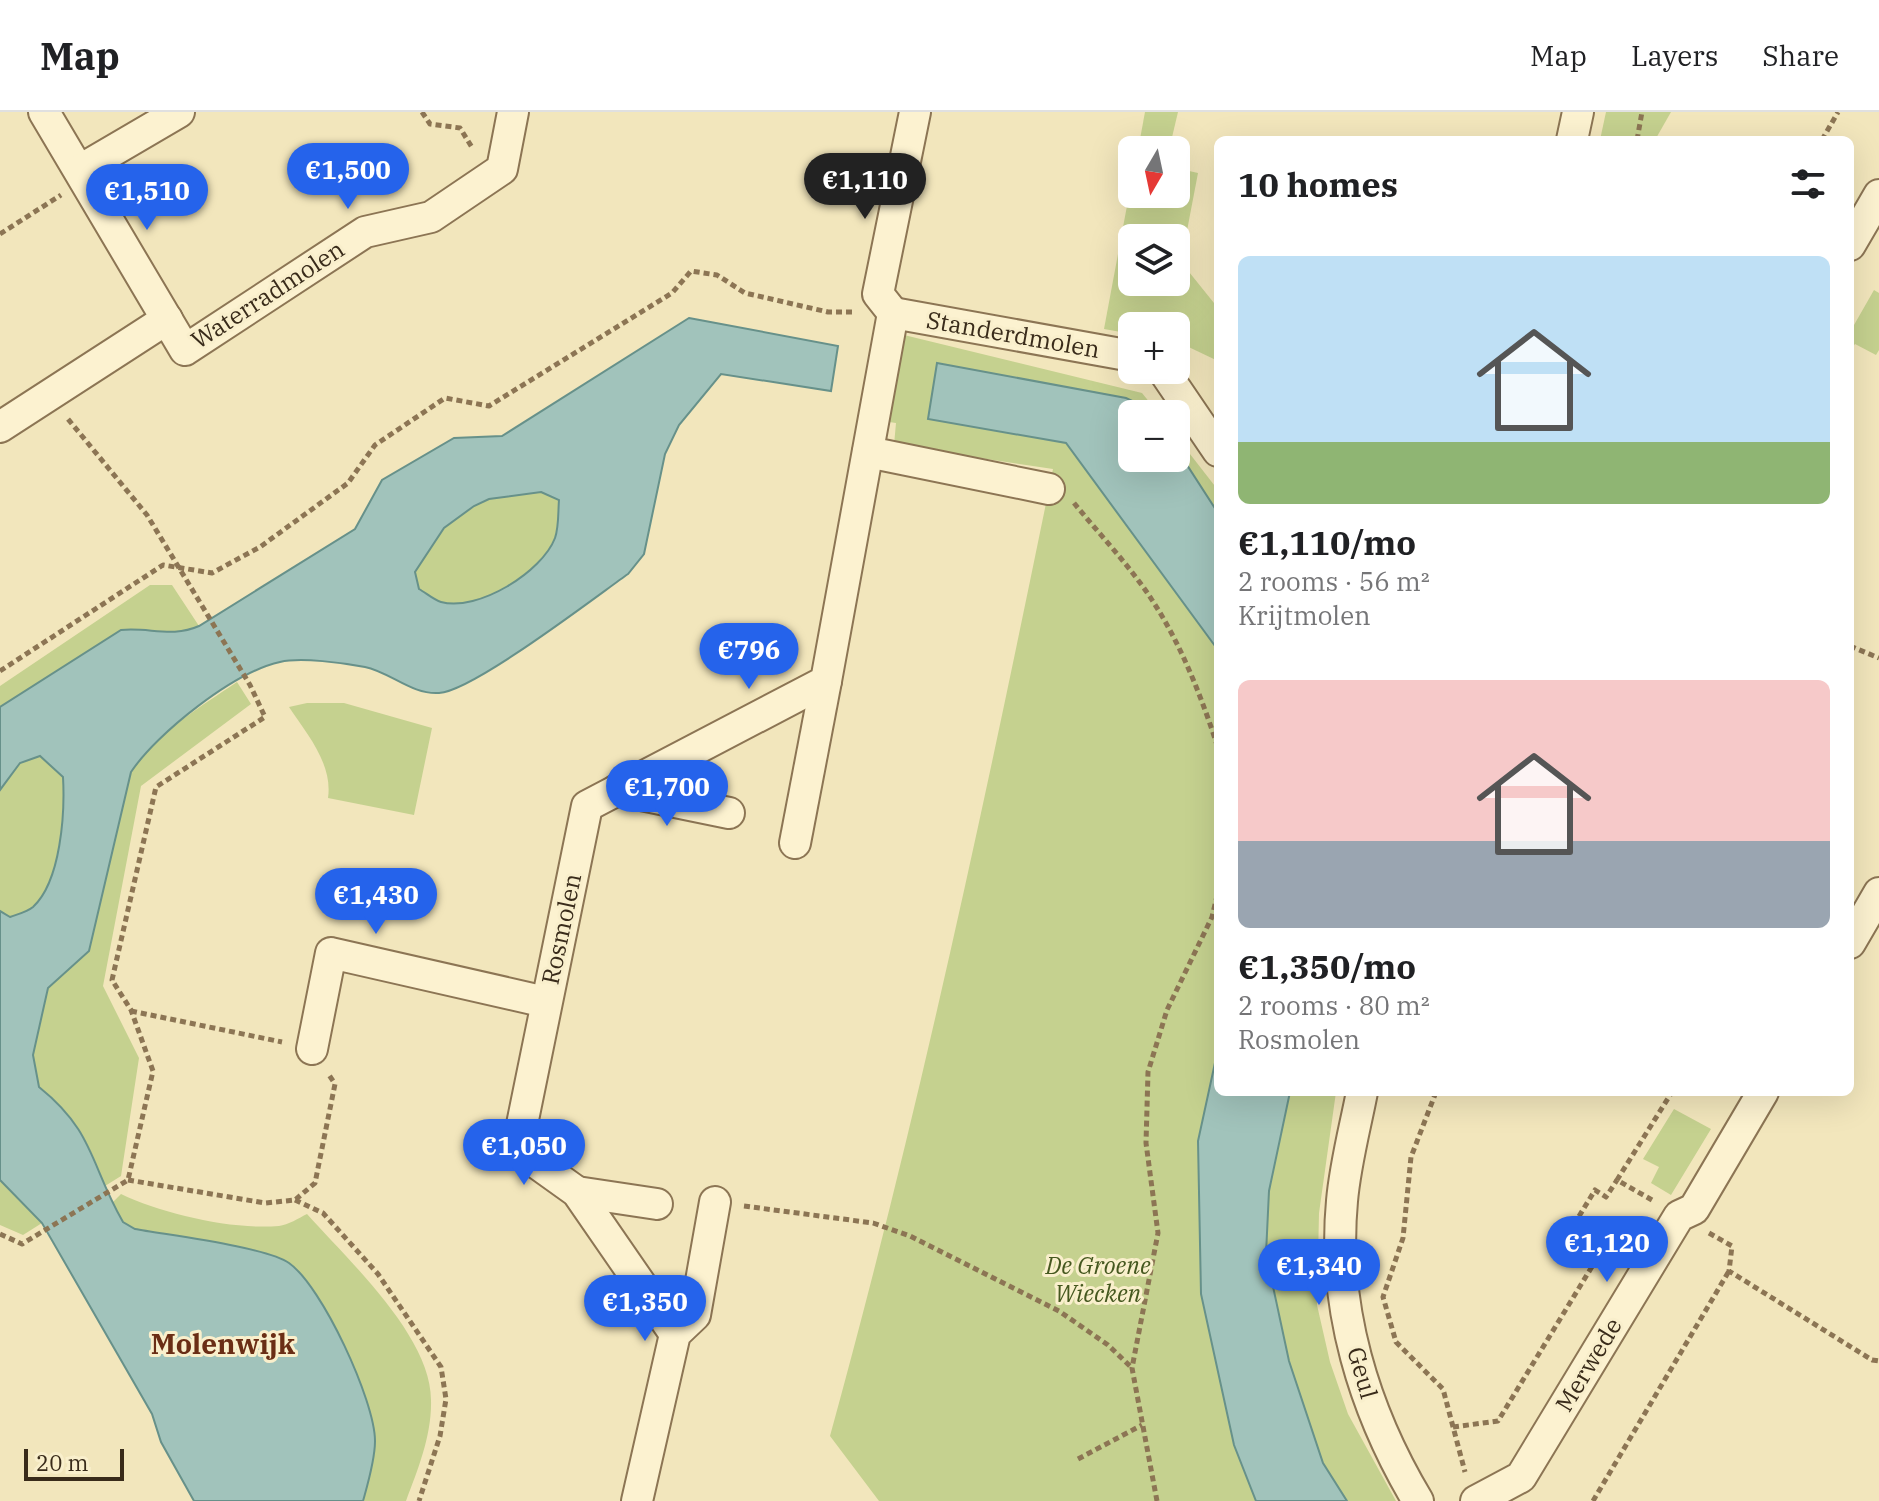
<!DOCTYPE html>
<html lang="en">
<head>
<meta charset="utf-8">
<style>
	:root { --surface:#fff; --page:#f2f2f2; --text:#202124; --muted:#757577; --line:#e0e0e0; --accent:#2563eb }
	body { margin:0; font-family:"IBM Plex Serif",serif; background:var(--page); color:var(--text); height:100vh; display:flex; flex-direction:column; font-size:30px; white-space:nowrap }
	* { box-sizing:border-box; margin:0 }
	p { font-size:26px; color:var(--muted) }
	.icon { flex:none; width:44px; height:44px; fill:none; stroke:currentColor; stroke-width:2; stroke-linecap:round; stroke-linejoin:round }
	.map { position:relative; flex:1; overflow:hidden }
	.drawer { position:absolute; left:1214px; top:24px; width:640px; height:960px; display:flex; flex-direction:column; background:var(--surface); border-radius:12px; box-shadow:0 8px 32px #0002 }
	.drawer>* { flex:none }
	.needle { width:52px; rotate:189deg }
	.tools { position:absolute; left:1118px; top:24px; display:grid; gap:16px }
	.tools a { display:grid; place-items:center; width:72px; height:72px; border-radius:12px; background:var(--surface); box-shadow:0 8px 32px #0002; font-size:40px }
	.scale { position:absolute; left:24px; bottom:20px; width:100px; box-sizing:border-box; padding-left:8px; border:4px solid #392b1a; border-top:0; font-size:22px; line-height:28px; white-space:nowrap; color:#392b1a; -webkit-text-stroke:6px #f9efcc; paint-order:stroke }
	.price { position:absolute; translate:-50% -68px; padding:0 18px; border-radius:28px; background:var(--accent); color:#fff; font-size:26px; line-height:52px; filter:drop-shadow(0 2px 4px #0008) }
	.price::after { content:''; position:absolute; left:50%; top:48px; width:24px; height:18px; margin-left:-12px; background:inherit; clip-path:polygon(0 0,100% 0,50% 100%) }
	.price.selected { background:#222; color:#fff }
	ul { padding:0; list-style:none }
	li { display:grid; align-content:center; gap:16px; height:424px; padding:0 24px }
	li span { display:grid; place-items:center; height:248px; border-radius:12px; color:#555 }
	li>.icon { margin-inline-start:auto }
	span .icon { width:144px; height:144px; fill:#fffc; stroke-width:1 }
	li b { font-size:34px }
	h2 { display:flex; justify-content:space-between; align-items:center; height:96px; padding:0 24px; font-size:34px }
	header { display:flex; align-items:center; gap:48px; box-sizing:border-box; height:112px; padding:0 40px; background:var(--surface); border-bottom:2px solid var(--line) }
	header strong { font-size:38px }
	nav { display:flex; gap:44px; margin-inline-start:auto; font-size:28px }
	.map>svg:first-child { display:block }
	.green { fill:#c5d18f; fill-rule:evenodd }
	.water { fill:#a1c3bb; stroke:#67918a; stroke-width:2; fill-rule:evenodd }
	.lines { fill:none; stroke-linecap:round; stroke-linejoin:round }
	.street-casing { stroke:#8c7554; stroke-width:34 }
	.path { stroke:#8c7554; stroke-width:5; stroke-dasharray:6 4; stroke-linecap:butt }
	.street { stroke:#fcf2d0; stroke-width:30 }
	.labels { text-anchor:middle; stroke-width:6; stroke-linejoin:round; paint-order:stroke }
	.street-label { font-size:24px; fill:#392b1a; stroke:#f9efcc }
	.park-label { font-size:24px; font-style:italic; fill:#45581f; stroke:#f9efcc }
	.quarter-label { font-size:28px; font-weight:bold; fill:#6a2d15; stroke:#f9efcc }
</style>
</head>
<body>
<header>
<strong>Map</strong>
<nav><a>Map</a><a>Layers</a><a>Share</a></nav>
</header>
<div class="map">
<svg width="1879" height="1389" viewBox="0 0 1879 1389">
	<rect width="100%" height="100%" fill="#f2e6bc"/>
	<g class="green">
		<polygon points="1145,0 1178,0 1169,38 1138,38"/>
		<polygon points="1606,0 1671,0 1655,28 1600,28"/>
		<path d="M1176 56 1198 61 1181 150 1218 196V249L1176 229V214H1132V222L1104 217 1132 67V82H1176ZM1132 126H1176V170H1132Z"/>
		<polygon points="1874,178 1879,181 1879,238 1876,243 1855,232 1850,239 1850,220"/>
		<path d="M904 223 1142 281 1159 302H1132V346H1176V324L1218 378V980H1336L1319 1101 1317 1193 1330 1250 1348 1302 1396 1389H879L830 1324C918 1005 987 681 1053 357L894 333 896 311 889 310Z"/>
		<path d="M541 380 559 388C558 399 559 415 555 425 542 460 478 500 441 490 434 488 426 481 419 477L415 460 444 416 474 394 489 387Z"/>
		<path d="M150 473H172L199 514C172 526 149 515 121 518L0 595V574Z"/>
		<path d="M237 570 251 592 141 674 103 874 139 946 121 1064 105 1074C88 1029 77 1005 39 975L33 943 48 876 89 838 131 660C158 620 197 597 237 570Z"/>
		<path d="M307 591H344L432 616 414 703 328 686C333 652 307 622 289 595Z"/>
		<path d="M40 644 63 665C65 701 61 769 33 795 27 800 18 802 10 805L0 799V678L20 651Z"/>
		<polygon points="1674,997 1711,1017 1671,1083 1651,1071 1659,1055 1643,1047"/>
		<polygon points="0,1068 42,1111 23,1123 0,1113"/>
		<path d="M121 1082C163 1102 232 1118 279 1114 288 1113 299 1106 307 1102 348 1148 431 1224 431 1288 432 1323 418 1357 406 1389H363C368 1371 375 1348 375 1329 375 1289 322 1174 289 1151 266 1135 167 1123 135 1117L123 1110 112 1091Z"/>
	</g>
	<g class="water">
		<path d="M689 206 838 234 831 279 721 262 679 313 665 342 644 442 628 462C594 486 473 579 439 581 412 583 390 560 365 555 344 551 301 545 280 550 234 560 157 621 131 660L89 839 48 876 33 943 39 975C95 1020 90 1053 123 1110L135 1117C167 1123 267 1135 289 1151 322 1174 375 1289 375 1329 375 1348 368 1371 363 1389H194L161 1330 152 1302 42 1111 0 1068V799L10 805C18 802 27 800 33 795 61 769 65 701 63 665L40 644 20 651 0 678V595L121 518C149 515 172 526 199 514L355 417 382 368 454 326 502 324ZM541 380 559 388C558 399 559 415 555 426 542 460 478 500 441 490 434 488 426 481 419 477L415 460 444 416 474 394 489 387Z"/>
		<polygon points="937,251 1126,286 1143,294 1150,302 1132,302 1132,346 1176,346 1176,336 1218,401 1218,538 1066,331 928,307"/>
		<polygon points="1218,937 1218,980 1290,980 1269,1079 1266,1142 1289,1249 1323,1351 1347,1389 1256,1389 1234,1333 1201,1182 1198,1029"/>
	</g>
	<g class="lines">
		<defs>
			<g id="street">
				<polyline points="44,0 185,238 365,120 431,105 502,57 513,0"/>
				<polyline points="1572,28 1578,0"/>
				<polyline points="80,58 179,0"/>
				<polyline points="1850,133 1879,83"/>
				<polyline points="893,201 1132,244"/>
				<polyline points="893,201 878,182 915,0"/>
				<polyline points="1163,258 1218,339"/>
				<polyline points="0,315 167,207"/>
				<polyline points="868,340 1049,377"/>
				<polyline points="617,678 729,701"/>
				<polyline points="795,731 826,569"/>
				<polyline points="1850,831 1879,781"/>
				<polyline points="312,937 331,841 546,890"/>
				<path d="M1362 980C1355 1016 1345 1053 1342 1089 1332 1195 1364 1299 1418 1389"/>
				<polyline points="577,1080 657,1092"/>
				<polyline points="675,1222 577,1080 517,1037 587,694 826,569 893,201"/>
				<polyline points="637,1389 675,1222 695,1203 715,1090"/>
				<polyline points="1476,1389 1521,1365 1679,1104 1694,1097 1763,980"/>
			</g>
		</defs>
		<use href="#street" class="street-casing"/>
		<g class="path">
			<polyline points="422,0 430,12 460,16 473,37"/>
			<polyline points="1637,28 1642,0"/>
			<polyline points="1822,28 1838,0"/>
			<polyline points="0,122 61,83"/>
			<path d="M1074 391C1100 423 1130 454 1152 488 1181 532 1202 586 1218 636"/>
			<polyline points="1850,534 1879,546"/>
			<polyline points="0,559 163,453 212,461 260,435 348,371 375,333 445,286 489,294 672,181 691,159 717,163 745,181 828,200 852,200"/>
			<polyline points="131,899 282,930"/>
			<polyline points="1436,980 1411,1045 1403,1126 1383,1185 1396,1230 1443,1277 1465,1360"/>
			<polyline points="128,1068 265,1091 295,1088 315,1071 335,972 329,963"/>
			<polyline points="295,1088 323,1101 378,1162 441,1255 446,1287 440,1324 419,1389"/>
			<polyline points="1652,1088 1617,1068 1672,980"/>
			<polyline points="744,1094 873,1111 910,1124 1059,1199 1108,1233 1132,1256"/>
			<polyline points="1709,1121 1732,1134 1729,1159 1872,1248 1879,1249"/>
			<polyline points="0,1122 22,1132 128,1068 153,959 131,898 112,868 156,675 265,605 250,573 147,403 68,307"/>
			<polyline points="1453,1315 1498,1309 1596,1148 1564,1129 1595,1078 1606,1085 1617,1068"/>
			<polyline points="1078,1347 1142,1313"/>
			<polyline points="1157,1389 1132,1256 1158,1121 1146,1031 1148,960 1167,898 1212,805 1218,780"/>
			<polyline points="1593,1389 1729,1159"/>
		</g>
		<use href="#street" class="street"/>
	</g>
	<g class="labels">
		<g class="street-label">
			<text transform="translate(268 183) rotate(-33)" y="8">Waterradmolen</text>
			<text transform="translate(1013 223) rotate(10)" y="8">Standerdmolen</text>
			<text transform="translate(562 817) rotate(-78)" y="8">Rosmolen</text>
			<text transform="translate(1589 1253) rotate(-59)" y="8">Merwede</text>
			<text transform="translate(1362 1261) rotate(74)" y="8">Geul</text>
		</g>
		<g class="park-label">
			<text x="1098" y="1162">De Groene<tspan x="1098" dy="28">Wiecken</tspan></text>
		</g>
		<g class="quarter-label">
			<text x="223" y="1242">Molenwijk</text>
		</g>
	</g>
</svg>
<div class="tools">
<a><svg class="needle" viewBox="-14 -14 28 28"><path d="M0-13l5 13h-10z" fill="#e53935"/><path d="M0 13l5-13h-10z" fill="#757577"/></svg></a>
<a><svg class="icon" aria-label="layers" viewBox="0 0 24 24"><path d="M12 4l9 5-9 5-9-5zM3 14l9 5 9-5"/></svg></a>
<a>+</a>
<a>−</a>
</div>
<div class="scale">20 m</div>
<b class="price" style="left:348px;top:99px">€1,500</b>
<b class="price selected" style="left:865px;top:109px">€1,110</b>
<b class="price" style="left:147px;top:120px">€1,510</b>
<b class="price" style="left:749px;top:579px">€796</b>
<b class="price" style="left:667px;top:716px">€1,700</b>
<b class="price" style="left:376px;top:824px">€1,430</b>
<b class="price" style="left:524px;top:1075px">€1,050</b>
<b class="price" style="left:1607px;top:1172px">€1,120</b>
<b class="price" style="left:1319px;top:1195px">€1,340</b>
<b class="price" style="left:645px;top:1231px">€1,350</b>
<section class="drawer">
<h2>10 homes<svg class="icon" aria-label="filters" viewBox="0 0 24 24"><path d="M4 7h16M4 17h16"/><circle cx="9" cy="7" r="2"/><circle cx="15" cy="17" r="2"/></svg></h2>
<ul>
<li><span style="background:linear-gradient(#bfe0f5 75%,#8fb573 0)"><svg class="icon" aria-label="home" viewBox="0 0 24 24"><path d="M3 11l9-7 9 7M6 9v11h12V9"/></svg></span><div><b>€1,110/mo</b><p>2 rooms · 56 m²</p><p>Krijtmolen</p></div></li>
<li><span style="background:linear-gradient(#f6c9c9 65%,#9aa5b1 0)"><svg class="icon" aria-label="home" viewBox="0 0 24 24"><path d="M3 11l9-7 9 7M6 9v11h12V9"/></svg></span><div><b>€1,350/mo</b><p>2 rooms · 80 m²</p><p>Rosmolen</p></div></li>
</ul>
</section>
</div>
</body>
</html>
